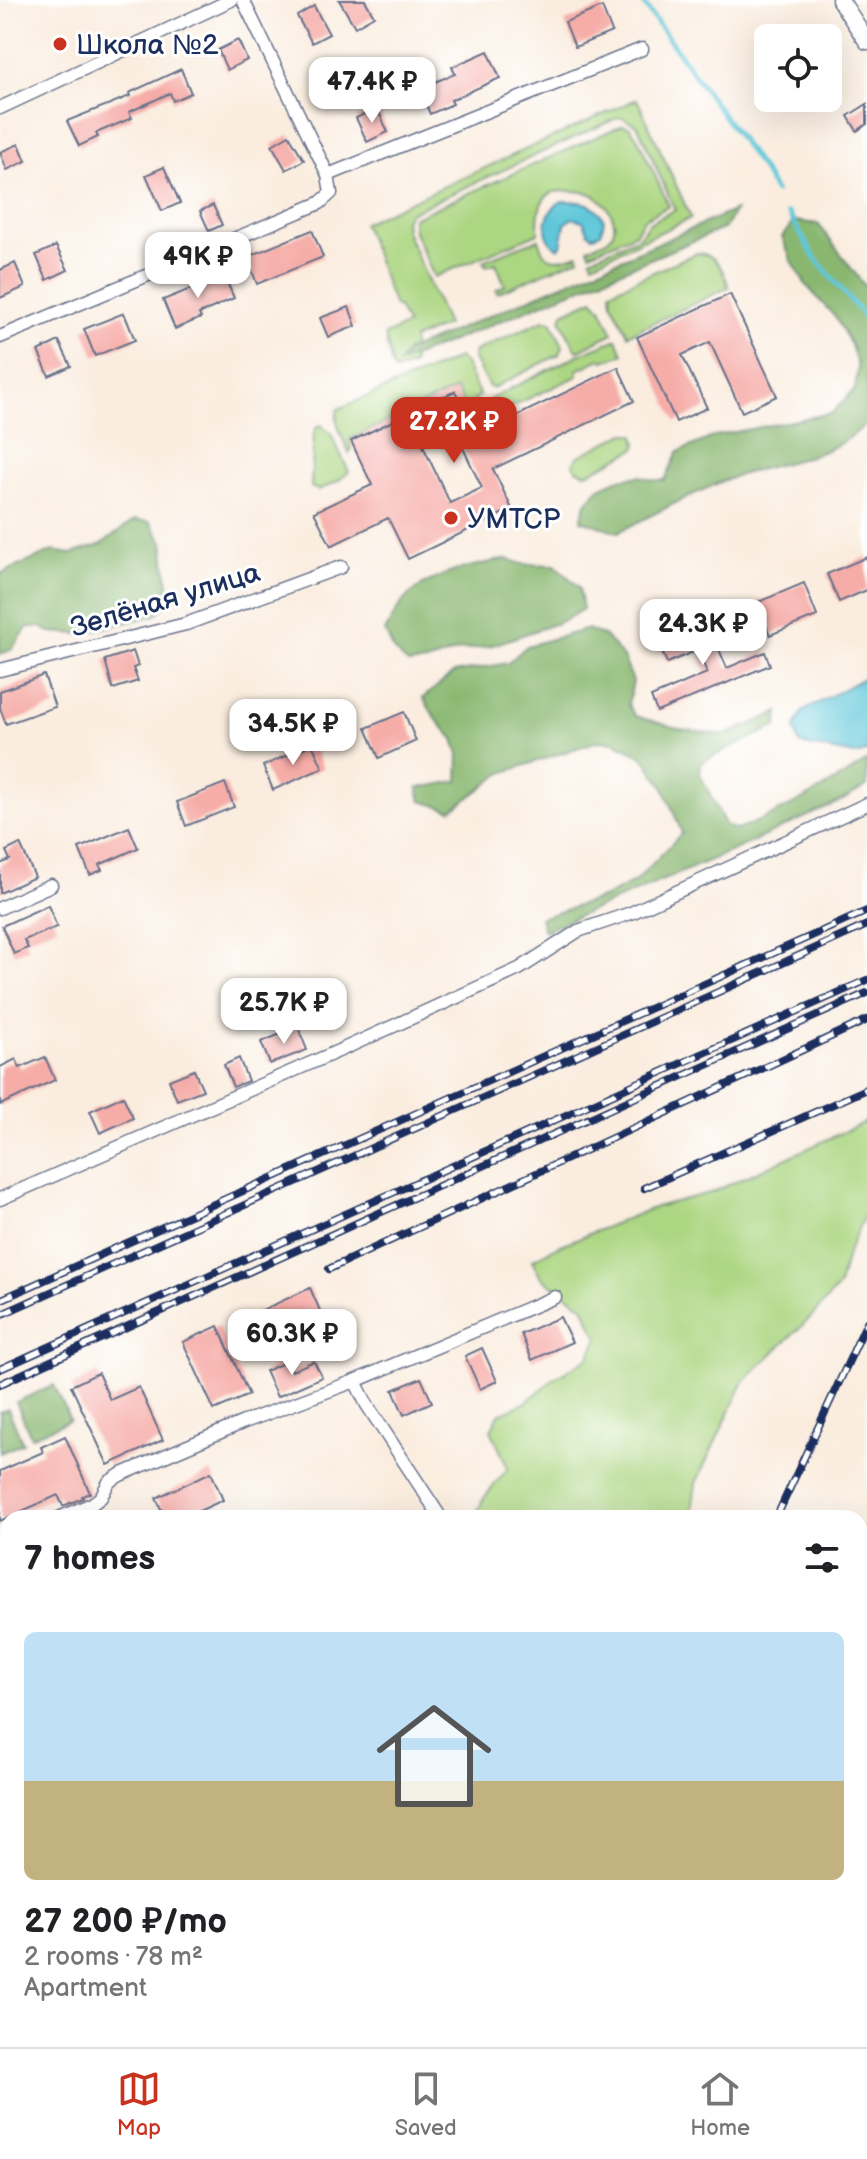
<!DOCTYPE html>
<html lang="en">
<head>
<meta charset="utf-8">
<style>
	:root { --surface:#fff; --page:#f2f2f2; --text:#202124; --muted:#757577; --line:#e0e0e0; --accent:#c8321e }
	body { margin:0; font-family:"Balsamiq Sans",sans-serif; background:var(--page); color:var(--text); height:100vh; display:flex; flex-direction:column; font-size:30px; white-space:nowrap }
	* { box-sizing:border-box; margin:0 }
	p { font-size:26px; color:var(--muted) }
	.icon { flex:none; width:44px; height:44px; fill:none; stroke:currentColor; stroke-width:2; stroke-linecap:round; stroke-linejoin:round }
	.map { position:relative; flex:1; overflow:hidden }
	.side { position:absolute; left:0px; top:1510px; width:868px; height:538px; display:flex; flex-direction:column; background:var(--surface); border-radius:24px 24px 0 0; box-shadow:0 8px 32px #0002 }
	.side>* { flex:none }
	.fabs { position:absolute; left:754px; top:24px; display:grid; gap:16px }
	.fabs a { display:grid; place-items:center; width:88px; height:88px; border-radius:12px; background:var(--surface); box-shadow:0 8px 32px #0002; font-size:40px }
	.price { position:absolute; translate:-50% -68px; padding:0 18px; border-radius:16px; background:#fff; color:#222; font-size:26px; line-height:52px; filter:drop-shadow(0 2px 4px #0008) }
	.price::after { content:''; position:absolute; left:50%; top:48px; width:24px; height:18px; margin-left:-12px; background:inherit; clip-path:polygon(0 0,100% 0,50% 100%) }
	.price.current { background:var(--accent); color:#fff }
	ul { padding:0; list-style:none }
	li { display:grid; align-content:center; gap:16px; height:424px; padding:0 24px }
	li+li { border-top:2px solid var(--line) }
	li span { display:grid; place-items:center; height:248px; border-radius:12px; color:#555 }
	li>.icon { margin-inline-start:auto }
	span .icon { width:144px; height:144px; fill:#fffc; stroke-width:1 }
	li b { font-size:34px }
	h2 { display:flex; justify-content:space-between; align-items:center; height:96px; padding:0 24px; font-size:34px }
	.tabs { display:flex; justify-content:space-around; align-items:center; height:112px; border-top:2px solid var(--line); background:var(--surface); font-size:22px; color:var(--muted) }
	.tabs a { display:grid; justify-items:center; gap:4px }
	.tabs .current { color:var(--accent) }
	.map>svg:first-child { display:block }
	.green { fill:#acd681; stroke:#648270; stroke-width:2 }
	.forest { fill:#89b76f; stroke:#527366; stroke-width:2 }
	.water { fill:#5ec7d9; stroke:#3c7b9c; stroke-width:2 }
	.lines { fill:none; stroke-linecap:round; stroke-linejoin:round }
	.stream { stroke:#5ec7d9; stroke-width:5 }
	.building { fill:#f6aca7; fill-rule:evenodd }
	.minor-casing { stroke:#69728b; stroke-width:15 }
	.tertiary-casing { stroke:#69728b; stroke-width:19 }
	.minor { stroke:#fff; stroke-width:12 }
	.tertiary { stroke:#fff; stroke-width:16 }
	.rail-casing { stroke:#1b2f5e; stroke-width:8 }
	.rail { stroke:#fff; stroke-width:5; stroke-dasharray:15; stroke-linecap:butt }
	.poi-dot { fill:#c8321e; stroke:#fff; stroke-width:3 }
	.labels { text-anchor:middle; stroke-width:6; stroke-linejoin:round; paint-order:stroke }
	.poi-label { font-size:28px; fill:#1b2f5e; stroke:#fff; text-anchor:start }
	.street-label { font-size:28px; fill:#1b2f5e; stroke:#fff }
</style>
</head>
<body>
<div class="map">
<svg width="867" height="2047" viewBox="0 0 867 2047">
	<rect width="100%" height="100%" fill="#fff"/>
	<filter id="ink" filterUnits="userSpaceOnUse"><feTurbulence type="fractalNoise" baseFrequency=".0125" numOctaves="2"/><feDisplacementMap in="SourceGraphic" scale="16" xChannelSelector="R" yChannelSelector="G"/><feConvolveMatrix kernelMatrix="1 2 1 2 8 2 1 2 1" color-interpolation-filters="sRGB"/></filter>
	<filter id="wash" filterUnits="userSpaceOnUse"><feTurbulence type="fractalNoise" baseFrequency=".006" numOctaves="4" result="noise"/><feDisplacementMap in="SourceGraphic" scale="32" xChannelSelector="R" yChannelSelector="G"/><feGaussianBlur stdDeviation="1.8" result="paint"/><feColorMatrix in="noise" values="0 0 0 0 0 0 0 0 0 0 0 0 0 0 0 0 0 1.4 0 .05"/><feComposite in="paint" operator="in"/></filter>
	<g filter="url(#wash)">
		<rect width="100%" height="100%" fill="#faeddf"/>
		<g class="green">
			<polygon points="637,99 691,218 593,263 591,258 639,237 649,223 675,210 638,126 624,118 617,118 409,213 405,220 406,231 447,325 413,339 413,365 395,371 392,366 385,335 407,325 398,307 394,306 363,223"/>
			<path d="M623 125 630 127 638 139 669 206 644 219 636 233 590 253 588 248C595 245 605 242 610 237 622 223 606 202 594 195 586 191 577 191 569 191 564 191 555 191 551 193 537 200 538 221 538 233L434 277 413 229V218Z"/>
			<path d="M539 239C542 264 560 261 578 254L579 258 497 293 496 290 505 285 496 263 486 266 483 261Z"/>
			<path d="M696 253C717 253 723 270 729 287L628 335 612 303 611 291Z"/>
			<polygon points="593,299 601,308 613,333 577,351 561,321 563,313"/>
			<polygon points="544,320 551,321 563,346 560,354 493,388 489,387 473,358 475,351"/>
			<polygon points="617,339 623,354 604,361 600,359 577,370 578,376 497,413 490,399 578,355"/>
			<path d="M459 358 464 362 480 396 474 399 480 412 470 416 456 389 350 439 351 450 349 453C344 439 333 423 338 409Z"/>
			<polygon points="321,425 331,434 349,472 338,481 319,490 312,488 311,485 314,432 317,427"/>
			<polygon points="625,433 635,435 637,444 635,449 590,472 585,473 576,469 573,464 577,457"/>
			<polygon points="867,1121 867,1209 847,1254 839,1286 810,1318 744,1381 696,1483 691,1518 474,1518 484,1498 508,1468 491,1430 499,1414 525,1403 555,1378 589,1357 598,1338 583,1306 541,1277 532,1260 556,1247 656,1207 713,1192"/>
			<polygon points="8,1597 8,1620 3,1642 0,1642 0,1601"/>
			<polygon points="8,1674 8,1705 0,1709 0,1680 2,1675"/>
		</g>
		<g class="forest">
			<polygon points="735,210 725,228 399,363 407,351"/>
			<path d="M794 221 818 224 867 289V422C833 461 776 461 731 478 692 493 655 514 618 532L581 520 586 503 599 488 619 479 640 476 652 480H665L678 452 715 436 832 413 855 389 858 368 851 345 835 317 806 285 791 260 782 237Z"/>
			<polygon points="135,520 150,522 163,542 170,601 156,615 80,634 49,632 41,627 28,627 11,650 0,654 0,574 53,551 71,554 100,545"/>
			<path d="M507 559 522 564 555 565 579 587 583 609 563 621 487 647 460 650 427 662 408 664 394 651 385 631C392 620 400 602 410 594 437 572 474 565 507 559Z"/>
			<path d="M588 629 606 637 623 657 633 681 628 705 635 716 680 729 725 735 779 712 777 726 701 762 700 774 726 826 737 830C784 812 825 788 867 761V786L843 800 736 849 544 931 540 918 605 897 636 881 682 833 663 786 643 757 615 742 598 741 502 773 452 810 421 801 418 788 458 781 459 755 454 739 436 719 423 698 454 673 508 663 527 646Z"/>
			<polygon points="54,1385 70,1420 31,1437 16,1402"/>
			<polygon points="8,1409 23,1443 0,1453 0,1412"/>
		</g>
		<g class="water">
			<path d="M563 201C581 201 596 202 604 220L601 233 593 236 589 233 583 221 572 218 565 224 561 246 558 248C539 238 544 209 563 201Z"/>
			<polygon points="867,676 867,752 855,755 799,744 795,728 802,712"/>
		</g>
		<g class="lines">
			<g class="stream">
				<polyline points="641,0 763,171 775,192"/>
				<polyline points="788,213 815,258 867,320"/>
			</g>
		</g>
		<g id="blocks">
			<g class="building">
				<polygon points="339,0 365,0 374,16 355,27"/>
				<polygon points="314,6 329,34 312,43 297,16"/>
				<polygon points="602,7 612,32 575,47 565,22"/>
				<polygon points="238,40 247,60 227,70 218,50"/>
				<polygon points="488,51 500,78 451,100 453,104 430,114 419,88 455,74 452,67"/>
				<polygon points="181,69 191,93 173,101 170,93 129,112 132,118 96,133 98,137 79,146 67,121 130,96 129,93"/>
				<polygon points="867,104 867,124 857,131 848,116"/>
				<polygon points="377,108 388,132 367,142 356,118"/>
				<polygon points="289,135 304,160 286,170 272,145"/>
				<polygon points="19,144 26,161 7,170 0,152"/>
				<polygon points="164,167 180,203 162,211 146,175"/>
				<polygon points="213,205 222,225 209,231 200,211"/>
				<polygon points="312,230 323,257 257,284 247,257"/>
				<polygon points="56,246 68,270 47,280 36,255"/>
				<polygon points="15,263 25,287 0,298 0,270"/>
				<polygon points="222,271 234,298 199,314 201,318 175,329 163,300 206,283 204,279"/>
				<polygon points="730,294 777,396 742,412 710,342 682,355 707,408 676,422 637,337"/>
				<polygon points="349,307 356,326 328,337 320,318"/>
				<polygon points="124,313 135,340 95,356 84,329"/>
				<polygon points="59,341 71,366 49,376 38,351"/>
				<path d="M618 367 634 401 493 469 512 509 408 559 388 518 331 546 314 512 372 485 351 441 455 391 477 435ZM455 431 482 488 450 503 423 446Z"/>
				<polygon points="867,557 867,590 839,602 827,574"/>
				<polygon points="804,583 817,616 770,635 756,603"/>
				<polygon points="708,624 727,668 765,652 770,665 657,712 651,697 707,673 698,650 667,663 659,645"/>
				<polygon points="133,651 138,666 133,668 138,681 113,689 105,660"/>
				<polygon points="44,675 55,707 6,724 0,708 0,691"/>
				<polygon points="404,712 416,741 379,758 366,728"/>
				<polygon points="312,744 323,768 273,790 263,766"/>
				<polygon points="225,783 234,807 186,826 177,802"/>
				<polygon points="129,827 138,848 99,865 102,870 90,875 79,848"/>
				<polygon points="20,844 35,877 0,893 0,864 10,860 6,851"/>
				<polygon points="48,905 57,927 24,940 28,948 14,954 2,926"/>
				<polygon points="298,1027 307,1050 270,1064 261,1042"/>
				<polygon points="45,1057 55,1080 0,1105 0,1067 16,1059 20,1068"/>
				<polygon points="239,1058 248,1081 233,1087 224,1065"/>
				<polygon points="194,1070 203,1090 177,1100 169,1080"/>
				<polygon points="123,1096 133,1118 100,1133 90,1111"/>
				<polygon points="310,1288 321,1313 256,1342 245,1318"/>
				<polygon points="560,1317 572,1342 532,1360 521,1334"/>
				<polygon points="218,1326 249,1395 214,1410 183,1342"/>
				<polygon points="482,1348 497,1381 480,1389 465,1356"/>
				<polygon points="288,1361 292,1371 314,1361 322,1377 277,1397 265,1371"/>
				<polygon points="98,1373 110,1400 139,1387 163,1440 108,1465 71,1386"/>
				<polygon points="421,1378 432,1402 404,1415 393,1390"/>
				<polygon points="65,1436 90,1493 82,1496 83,1498 63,1506 58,1495 0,1521 0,1471 43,1452 41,1447"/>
				<polygon points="211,1472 223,1500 184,1518 165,1518 156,1498"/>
			</g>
		</g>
	</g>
	<g filter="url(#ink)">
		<use href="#blocks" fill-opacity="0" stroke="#69728b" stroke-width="2"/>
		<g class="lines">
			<defs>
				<g id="minor">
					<polyline points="243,0 328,175"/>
					<polyline points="0,108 231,0"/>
					<polyline points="0,337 320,203 331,193 328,175 642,49"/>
					<polyline points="0,670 186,624 341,567"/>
					<polyline points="0,908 51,885"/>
					<polyline points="0,1199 343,1049 519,969 578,931 631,913 867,804"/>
					<polyline points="355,1381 367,1405 441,1518"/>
					<polyline points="59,1518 92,1504 101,1497 109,1482 120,1475 244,1422 355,1381 555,1297"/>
					<polyline points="0,1564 8,1561"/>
					<polyline points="0,1742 8,1738"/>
				</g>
				<g id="tertiary">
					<polyline points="840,0 867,41"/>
					<polyline points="860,1552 867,1547"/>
					<polyline points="0,1978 8,1975"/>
					<polyline points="860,2005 867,2020"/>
				</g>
			</defs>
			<use href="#minor" class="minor-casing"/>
			<use href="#tertiary" class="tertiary-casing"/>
			<use href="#minor" class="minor"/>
			<use href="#tertiary" class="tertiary"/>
			<defs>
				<g id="rail">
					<polyline points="644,1188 867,1089"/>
					<polyline points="329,1269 867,1020"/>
					<polyline points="0,1300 867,911"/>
					<polyline points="0,1315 867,925"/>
					<polyline points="0,1369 867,980"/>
					<polyline points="0,1384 867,993"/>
					<polyline points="776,1518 867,1322"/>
				</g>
			</defs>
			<use href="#rail" class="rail-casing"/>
			<use href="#rail" class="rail"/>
		</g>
	</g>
	<g class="poi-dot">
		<circle cx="60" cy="44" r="8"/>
		<circle cx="451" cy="518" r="8"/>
	</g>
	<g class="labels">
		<g class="poi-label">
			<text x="76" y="54">Школа №2</text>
			<text x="467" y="528">УМТСР</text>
		</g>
		<g class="street-label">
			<text transform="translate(165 599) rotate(-17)" y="10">Зелёная улица</text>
		</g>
	</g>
</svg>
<div class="fabs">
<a><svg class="icon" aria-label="locate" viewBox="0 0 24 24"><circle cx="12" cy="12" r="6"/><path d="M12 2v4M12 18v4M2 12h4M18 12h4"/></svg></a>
</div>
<b class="price" style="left:372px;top:125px">47.4K ₽</b>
<b class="price" style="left:198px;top:300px">49K ₽</b>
<b class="price current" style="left:454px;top:465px">27.2K ₽</b>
<b class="price" style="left:703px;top:667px">24.3K ₽</b>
<b class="price" style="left:293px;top:767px">34.5K ₽</b>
<b class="price" style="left:284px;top:1046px">25.7K ₽</b>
<b class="price" style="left:292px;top:1377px">60.3K ₽</b>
<section class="side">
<h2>7 homes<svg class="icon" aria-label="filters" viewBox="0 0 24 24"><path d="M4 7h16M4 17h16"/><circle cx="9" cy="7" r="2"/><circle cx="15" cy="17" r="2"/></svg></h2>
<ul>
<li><span style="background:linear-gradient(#bfe0f5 60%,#c2b280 0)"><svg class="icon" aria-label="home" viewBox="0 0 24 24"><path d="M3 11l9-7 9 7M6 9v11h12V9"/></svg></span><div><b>27 200 ₽/mo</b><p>2 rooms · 78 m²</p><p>Apartment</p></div></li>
</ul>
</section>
</div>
<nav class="tabs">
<a class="current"><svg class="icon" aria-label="map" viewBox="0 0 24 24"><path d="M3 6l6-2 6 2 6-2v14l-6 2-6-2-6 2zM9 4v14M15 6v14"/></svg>Map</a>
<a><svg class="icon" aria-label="saved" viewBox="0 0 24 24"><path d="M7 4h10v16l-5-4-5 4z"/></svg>Saved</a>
<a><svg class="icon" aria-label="home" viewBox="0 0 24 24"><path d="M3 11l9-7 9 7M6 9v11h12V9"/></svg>Home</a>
</nav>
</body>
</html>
